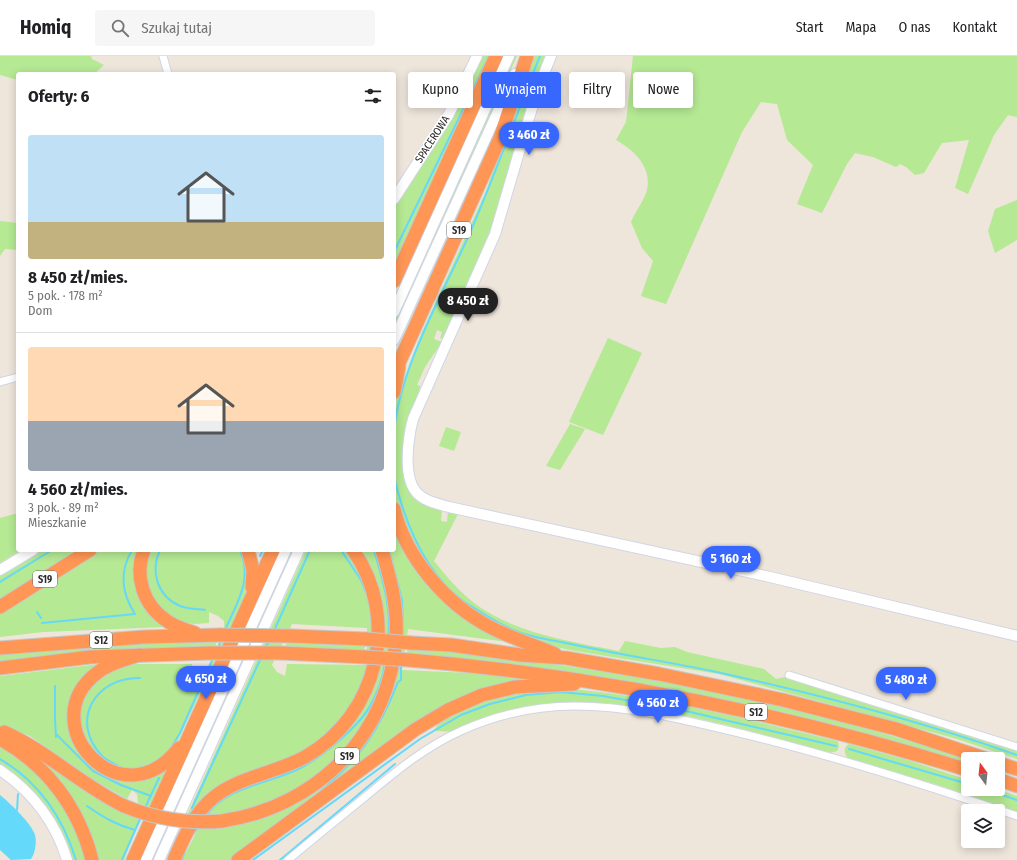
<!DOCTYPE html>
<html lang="pl">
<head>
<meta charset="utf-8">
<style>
	:root { --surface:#fff; --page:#f6f6f6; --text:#202124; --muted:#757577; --line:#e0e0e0; --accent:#3767ff }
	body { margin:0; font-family:"Fira Sans Condensed",sans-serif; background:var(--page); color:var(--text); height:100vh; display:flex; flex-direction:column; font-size:15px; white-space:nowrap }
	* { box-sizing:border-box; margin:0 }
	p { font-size:13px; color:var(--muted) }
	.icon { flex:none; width:22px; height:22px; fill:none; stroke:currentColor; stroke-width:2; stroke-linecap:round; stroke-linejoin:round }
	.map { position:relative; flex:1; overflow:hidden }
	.side { position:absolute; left:16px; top:16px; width:380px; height:480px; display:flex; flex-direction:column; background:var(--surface); border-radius:4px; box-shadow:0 2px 10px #0003 }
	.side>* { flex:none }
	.guide { position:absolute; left:408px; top:16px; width:380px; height:36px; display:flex; gap:8px }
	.needle { width:26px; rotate:345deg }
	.buttons { position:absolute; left:961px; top:696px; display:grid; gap:8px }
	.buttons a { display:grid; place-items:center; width:44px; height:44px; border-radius:4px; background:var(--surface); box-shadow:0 2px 10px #0003; font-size:20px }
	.price { position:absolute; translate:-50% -34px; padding:0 9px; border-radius:14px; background:var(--accent); color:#fff; font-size:13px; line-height:26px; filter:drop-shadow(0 1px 2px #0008) }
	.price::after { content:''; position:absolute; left:50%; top:24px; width:12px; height:9px; margin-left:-6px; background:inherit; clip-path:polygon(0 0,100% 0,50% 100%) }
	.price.selected { background:#222; color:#fff }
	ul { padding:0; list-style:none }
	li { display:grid; align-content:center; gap:8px; height:212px; padding:0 12px }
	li+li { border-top:1px solid var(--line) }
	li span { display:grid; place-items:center; height:124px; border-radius:4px; color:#555 }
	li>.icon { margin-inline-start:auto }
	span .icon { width:72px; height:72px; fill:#fffc; stroke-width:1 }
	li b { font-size:17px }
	h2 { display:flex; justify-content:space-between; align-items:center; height:48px; padding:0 12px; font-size:17px }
	.tag { padding:0 14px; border-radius:4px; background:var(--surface); box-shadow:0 2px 10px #0003; font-size:14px; line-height:36px }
	.tag.selected { background:var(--accent); color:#fff }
	header { display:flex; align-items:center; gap:24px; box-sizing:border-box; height:56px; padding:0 20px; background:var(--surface); border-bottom:1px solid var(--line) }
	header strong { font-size:19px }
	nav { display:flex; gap:22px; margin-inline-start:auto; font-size:14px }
	.search { width:280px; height:36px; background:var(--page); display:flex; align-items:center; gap:10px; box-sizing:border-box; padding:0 14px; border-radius:4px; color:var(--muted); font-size:15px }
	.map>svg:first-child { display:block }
	.green { fill:#b5e993; fill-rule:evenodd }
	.water { fill:#65d9f9 }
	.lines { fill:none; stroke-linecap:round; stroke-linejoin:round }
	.stream { stroke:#65d9f9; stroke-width:2 }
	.street-casing { stroke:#d1d5e5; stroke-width:9 }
	.secondary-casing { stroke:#d1d5e5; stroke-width:12 }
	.highway-casing { stroke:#c8c8c8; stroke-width:15 }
	.street { stroke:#fff; stroke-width:7 }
	.secondary { stroke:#fff; stroke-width:10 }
	.highway { stroke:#ff9655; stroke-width:13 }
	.highway-bridge-casing { stroke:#c8c8c8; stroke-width:15; stroke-linecap:butt }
	.highway-bridge { stroke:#ff9655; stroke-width:13 }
	.labels { text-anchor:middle; stroke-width:3.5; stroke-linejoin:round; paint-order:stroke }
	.shield { fill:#fff; stroke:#6b6b6b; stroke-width:1 }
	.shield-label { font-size:10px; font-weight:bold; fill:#2b2b2b }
	.street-label { font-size:11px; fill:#2b2b2b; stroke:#fff }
</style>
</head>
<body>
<header>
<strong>Homiq</strong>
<div class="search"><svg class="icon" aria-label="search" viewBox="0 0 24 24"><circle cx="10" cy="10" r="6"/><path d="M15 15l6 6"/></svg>Szukaj tutaj</div>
<nav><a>Start</a><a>Mapa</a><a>O nas</a><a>Kontakt</a></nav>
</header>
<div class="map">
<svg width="1017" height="804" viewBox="0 0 1017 804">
	<rect width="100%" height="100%" fill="#eee5db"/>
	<g class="green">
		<polygon points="0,0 91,0 92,3 104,9 94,18 73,16 68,18 18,18 18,24 0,19"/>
		<polygon points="481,0 492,0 394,207 395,149"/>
		<polygon points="514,0 517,0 394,275 394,262"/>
		<path d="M535 0H546L534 28 493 169 460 246 453 243 449 250 453 252 455 246 459 248 443 283 440 282 442 276 437 274 434 283 442 286 425 311 417 329 420 330 406 425 442 454 441 465 447 466 448 455 459 456 434 505C446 520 459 535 474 547 516 578 570 585 619 595L625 585 661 592 675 591 687 596 764 613 776 623 785 621 1017 694V703L957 683 719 618 575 595 532 586 501 574 460 548 419 499 397 448 394 434 395 347 422 276 486 135 525 23Z"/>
		<path d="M633 0H1017V61L1008 59 994 79 968 138 955 132 969 84 942 87 924 117 915 119 906 111 900 108 896 111 873 101 855 97 847 108 822 157 797 148 813 109 787 84 777 48 761 46 742 76 666 248 641 240 653 205 642 192 631 166C635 156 644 145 647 134 652 111 635 95 616 84L626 66Z"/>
		<polygon points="1017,144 1017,184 995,197 988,175 995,153"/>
		<polygon points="0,165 18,167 18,194 5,193 0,200"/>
		<polygon points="608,282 642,297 603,379 569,366"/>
		<polygon points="570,368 585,373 560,414 546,410"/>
		<polygon points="446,371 461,376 454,395 439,390"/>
		<polygon points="18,457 18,494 21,494 0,507 0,462"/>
		<polygon points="394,465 415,508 508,586 408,573 402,614 469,617 530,623 531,626 470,639 232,804 182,804 199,771 325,727 393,627 387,494 394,494"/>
		<polygon points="43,494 81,494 0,545 0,519"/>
		<polygon points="99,494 139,494 136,504 165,571 43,576 0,581 0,555"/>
		<path d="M150 494H244L249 521 245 540 174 693 167 701 138 715 112 711 91 696 80 667 82 646 91 628 118 611 136 608H192L193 622C211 619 226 581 224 565L218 560 209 556V567L194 568 178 565 156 550 144 521Z"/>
		<polygon points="291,494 294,494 154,804 151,804"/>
		<path d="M306 494H348L352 499 373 547 371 610 341 667 306 695 230 725 170 804H167ZM292 568 367 572V609L287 608 285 620 277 616 272 609Z"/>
		<polygon points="358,494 377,494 390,541 392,572 386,619 373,652 360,675 339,702 314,723 278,744 238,756 202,759 218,743 337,683 382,583"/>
		<polygon points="217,586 215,590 91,595 0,605 0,597 132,588"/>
		<polygon points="287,587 365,590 364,594 285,591"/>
		<path d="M408 592C598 608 786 644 968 703V707C785 649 598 613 407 597Z"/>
		<path d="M100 608 74 636 87 705C112 727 141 728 169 710L152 752 138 747 137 738 132 734 127 743 94 724 30 680 0 669V620Z"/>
		<path d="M558 632C650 638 740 662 829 683L838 685 839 691 837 695 830 697C745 674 641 641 553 648 535 649 516 652 499 657 484 661 469 671 454 675 447 676 439 675 433 675L446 659 499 639Z"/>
		<path d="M849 688 908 704 968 724V733H997L1017 740V756L941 730 848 702C844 698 843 691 849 688Z"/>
		<polygon points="0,689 31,710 52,732 77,773 87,804 70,804 66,789 0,711"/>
		<path d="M29 696 140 762 124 804H97C91 759 57 729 29 696Z"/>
	</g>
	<path class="water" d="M0 739C9 746 32 768 35 779 37 786 35 798 31 803L11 804 0 794Z"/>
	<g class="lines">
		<g class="stream">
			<polyline points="394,196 489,0"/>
			<path d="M394 375C401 307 445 235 472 172 496 116 517 57 540 0"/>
			<path d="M394 421C405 467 424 516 463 545 477 554 492 564 507 571 525 580 546 583 566 587 615 598 664 605 712 615 813 637 920 665 1017 699"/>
			<path d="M160 494C150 515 157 540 180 550 188 553 197 553 205 554"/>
			<polyline points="341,494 361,524 366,536"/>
			<path d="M374 494C382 522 392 552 388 581"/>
			<polyline points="389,494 402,544 403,581"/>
			<polyline points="260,500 263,494"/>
			<polyline points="0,526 52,494"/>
			<polyline points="37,556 41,562"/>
			<path d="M42 567 135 558C122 538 119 516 132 494"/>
			<path d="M225 574C237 547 253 523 240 494"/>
			<polyline points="274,575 310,494"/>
			<polyline points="218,592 221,583"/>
			<polyline points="265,593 269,584"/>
			<polyline points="55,630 55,664 56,681"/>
			<polyline points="57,679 93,715 121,729 151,740"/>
			<polyline points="171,692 180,677 213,602"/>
			<polyline points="849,693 968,728"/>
			<path d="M0 703C39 726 63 762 76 804"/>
			<path d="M118 710C113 707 106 704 102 700 69 665 95 621 140 622"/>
			<polyline points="985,733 1017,744"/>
			<path d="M321 735C361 701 379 674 398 626L401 624V607"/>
			<path d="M87 750C103 761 116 769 135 774"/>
			<polyline points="145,752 159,722"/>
			<polyline points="192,752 261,602"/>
			<polyline points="17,754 18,738"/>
			<path d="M206 760C223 733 267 727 294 715 316 706 359 671 370 650 377 638 383 621 385 607"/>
			<polyline points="190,783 199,770"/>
			<polyline points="122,804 141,761"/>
			<polyline points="182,804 188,787"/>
			<polyline points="253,804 420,683 461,659 490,648 526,639 561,636 603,640 686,655 836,690"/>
			<polyline points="280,804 395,708"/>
		</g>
		<defs>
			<g id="street">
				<polyline points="163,0 168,18"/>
				<polyline points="0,326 18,321"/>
				<polyline points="789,619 1017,691"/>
				<path d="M288 804C313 783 339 762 365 741 395 716 426 690 463 674 497 659 537 650 575 650 628 650 680 663 731 675 828 698 923 728 1017 760"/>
			</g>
			<g id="secondary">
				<path d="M551 0 537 35 495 178 413 363C408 382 402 423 418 438 426 446 439 448 449 451L770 521 1017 580"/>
				<polyline points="394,143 449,58 477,0"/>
				<polyline points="394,256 509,0"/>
				<polyline points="394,284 515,18"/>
				<polyline points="0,514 33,494"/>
				<path d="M0 714C32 736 56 767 67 804"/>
				<polyline points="146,804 286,494"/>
				<polyline points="159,804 299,494"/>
			</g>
			<g id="highway">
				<polyline points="394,225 496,0"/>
				<polyline points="394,318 500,82 527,0"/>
				<polyline points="394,336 399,311"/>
				<path d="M394 453C406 502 446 548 490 571 511 582 534 589 555 598"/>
				<path d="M144 494C134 520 143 549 167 565 175 571 186 574 195 577"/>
				<polyline points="248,494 253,514 252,531"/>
				<polyline points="0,551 90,494"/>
				<polyline points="291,580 366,583"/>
				<polyline points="411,587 451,589 520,599 566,602 659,618 783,644 896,673 987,703"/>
				<polyline points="0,592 144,581 220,579"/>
				<polyline points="281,597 365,601"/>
				<path d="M139 599C125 604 109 607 97 617 31 667 121 767 179 692"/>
				<path d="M409 604C601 620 784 657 968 714"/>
				<polyline points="0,612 90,601 210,597"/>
				<path d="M4 676C47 695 81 729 124 750"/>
				<path d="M0 683C47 709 79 752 92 804"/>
				<polyline points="998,707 1017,713"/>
				<polyline points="998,723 1017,730"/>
				<path d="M222 765C317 751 391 678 396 580 398 550 390 522 382 494"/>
				<polyline points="133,804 273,494"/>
				<path d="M174 804C184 781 194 757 214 741 241 720 276 717 305 701 378 660 401 562 353 494"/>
				<polyline points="238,804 416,673 448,654 482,639 515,631 574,628"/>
			</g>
		</defs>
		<use href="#street" class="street-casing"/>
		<use href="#secondary" class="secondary-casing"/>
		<use href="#highway" class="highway-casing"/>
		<use href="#street" class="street"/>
		<use href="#secondary" class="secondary"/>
		<use href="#highway" class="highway"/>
		<defs>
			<g id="highway-bridge">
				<polyline points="220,579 291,580"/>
				<polyline points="366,583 411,587"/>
				<polyline points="210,597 281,597"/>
				<polyline points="365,601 409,604"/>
				<path d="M124 750C156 763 188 768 222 765"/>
			</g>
		</defs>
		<use href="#highway-bridge" class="highway-bridge-casing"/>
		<use href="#highway-bridge" class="highway-bridge"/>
	</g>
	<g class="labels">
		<g class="shield">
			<rect x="447" y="166" width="24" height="16" rx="3"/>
			<rect x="33" y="515" width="24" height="16" rx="3"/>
			<rect x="90" y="576" width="22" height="16" rx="3"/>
			<rect x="745" y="648" width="22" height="16" rx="3"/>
			<rect x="335" y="692" width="24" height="16" rx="3"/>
		</g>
		<g class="shield-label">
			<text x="459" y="178">S19</text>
			<text x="45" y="527">S19</text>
			<text x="101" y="588">S12</text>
			<text x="756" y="660">S12</text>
			<text x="347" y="704">S19</text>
		</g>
		<g class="street-label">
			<text transform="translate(432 83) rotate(-57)" y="4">SPACEROWA</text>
		</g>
	</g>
</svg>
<div class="buttons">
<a><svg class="needle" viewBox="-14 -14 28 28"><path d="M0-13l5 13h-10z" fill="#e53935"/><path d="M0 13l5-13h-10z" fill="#757577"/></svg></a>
<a><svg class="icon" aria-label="layers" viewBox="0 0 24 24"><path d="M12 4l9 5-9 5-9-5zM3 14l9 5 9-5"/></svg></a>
</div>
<b class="price" style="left:529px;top:100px">3 460 zł</b>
<b class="price selected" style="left:468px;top:266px">8 450 zł</b>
<b class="price" style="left:731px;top:524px">5 160 zł</b>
<b class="price" style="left:206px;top:644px">4 650 zł</b>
<b class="price" style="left:906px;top:645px">5 480 zł</b>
<b class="price" style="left:658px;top:668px">4 560 zł</b>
<div class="guide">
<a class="tag">Kupno</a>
<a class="tag selected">Wynajem</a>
<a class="tag">Filtry</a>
<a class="tag">Nowe</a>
</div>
<section class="side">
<h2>Oferty: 6<svg class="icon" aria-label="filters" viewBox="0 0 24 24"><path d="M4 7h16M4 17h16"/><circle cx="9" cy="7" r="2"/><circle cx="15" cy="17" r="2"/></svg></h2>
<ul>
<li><span style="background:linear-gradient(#bfe0f5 70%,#c2b280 0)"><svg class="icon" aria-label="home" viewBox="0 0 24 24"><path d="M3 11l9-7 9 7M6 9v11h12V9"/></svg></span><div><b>8 450 zł/mies.</b><p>5 pok. · 178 m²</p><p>Dom</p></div></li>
<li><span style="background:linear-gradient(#ffd9b3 60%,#9aa5b1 0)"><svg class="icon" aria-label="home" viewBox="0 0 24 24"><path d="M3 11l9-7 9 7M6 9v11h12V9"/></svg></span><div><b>4 560 zł/mies.</b><p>3 pok. · 89 m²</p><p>Mieszkanie</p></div></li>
</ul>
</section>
</div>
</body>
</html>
